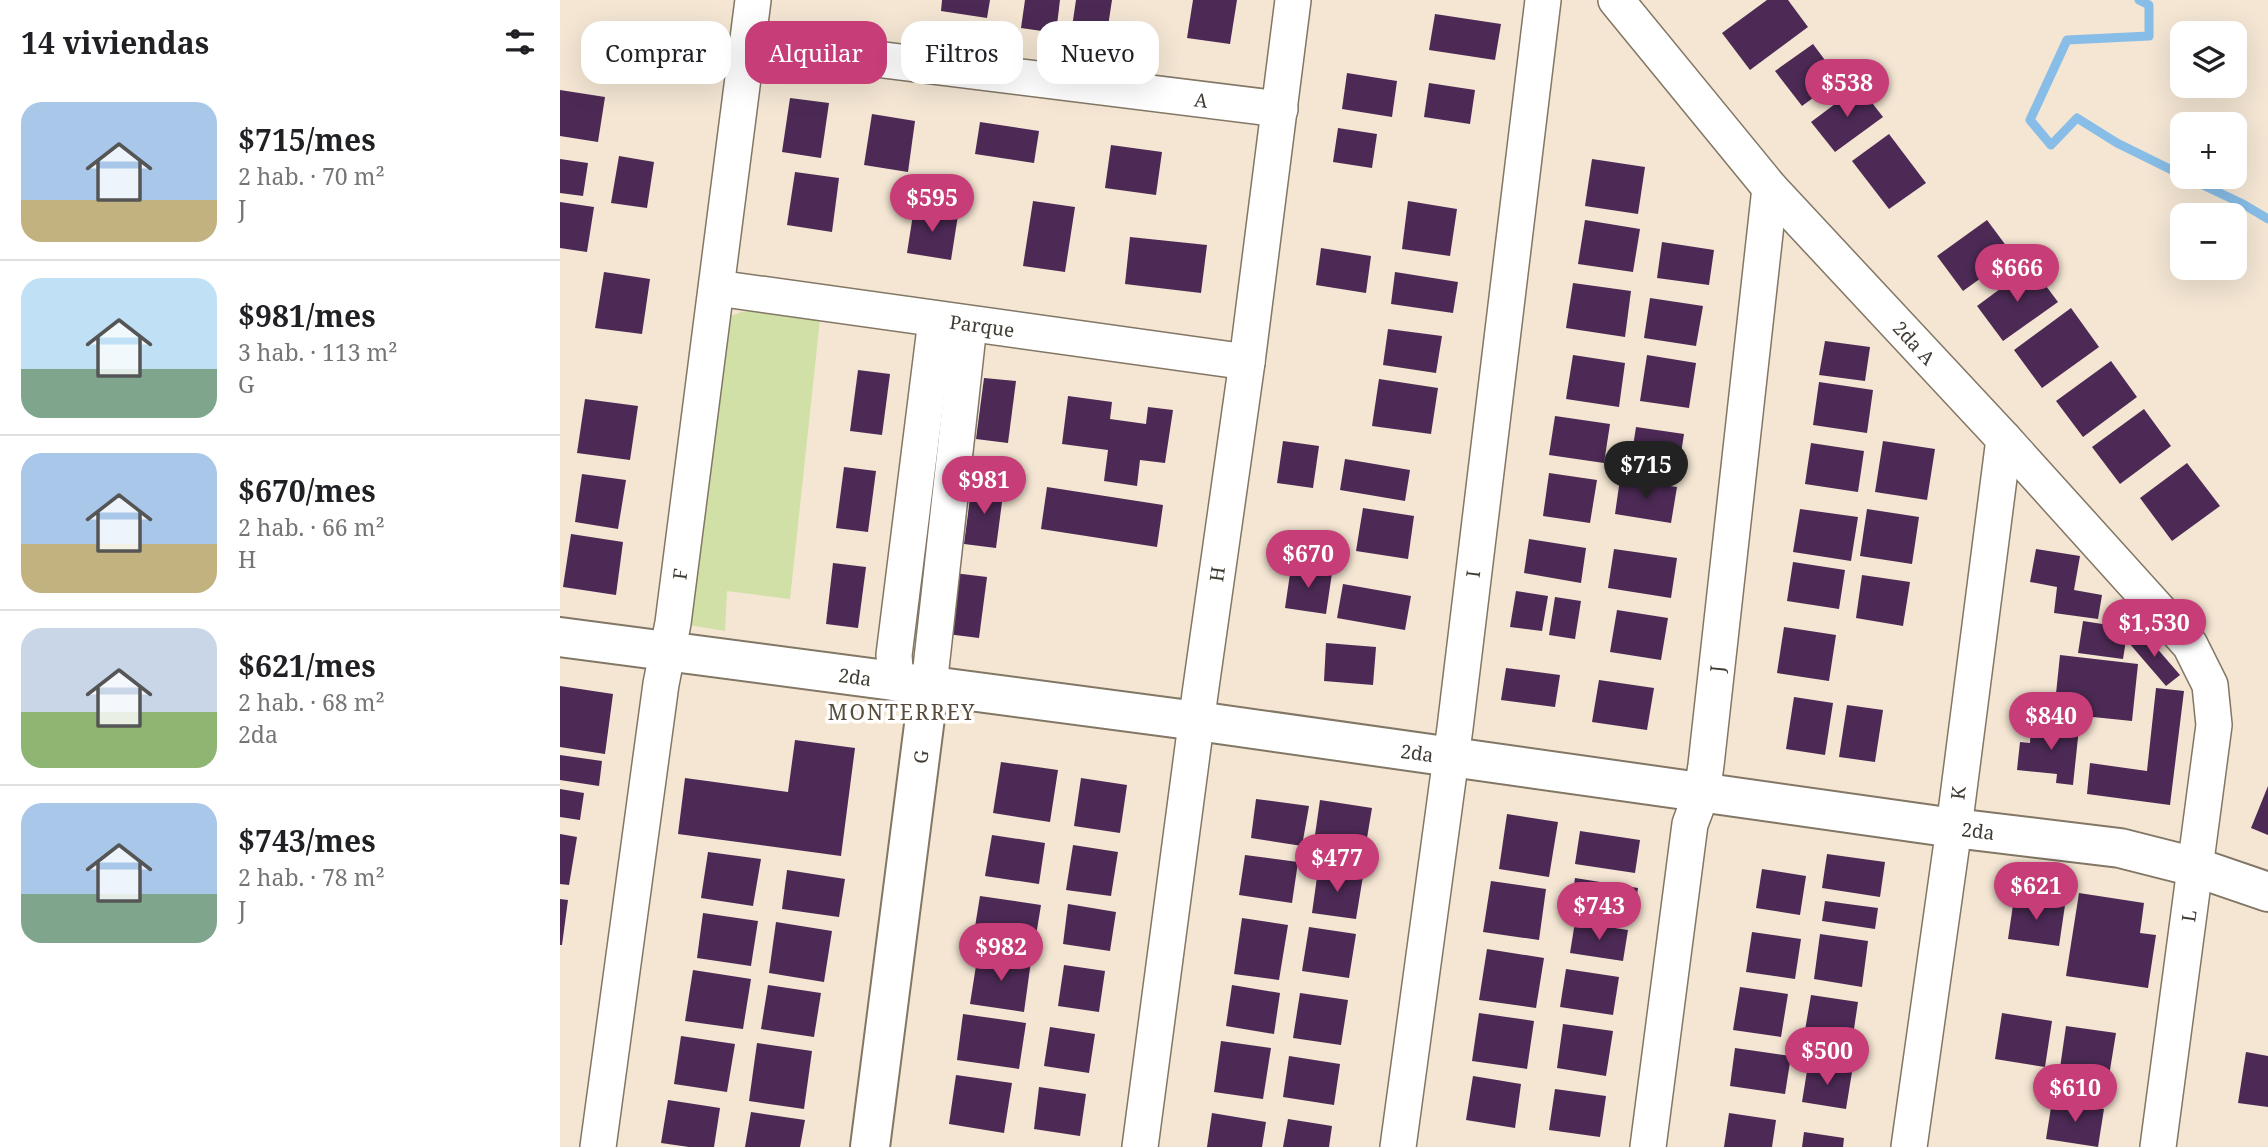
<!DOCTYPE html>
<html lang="es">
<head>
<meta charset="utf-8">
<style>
	:root { --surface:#fff; --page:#f6f6f6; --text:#202124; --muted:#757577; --line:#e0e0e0; --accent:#c63d78 }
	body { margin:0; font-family:"Noto Serif",serif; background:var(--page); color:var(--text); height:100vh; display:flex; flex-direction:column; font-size:26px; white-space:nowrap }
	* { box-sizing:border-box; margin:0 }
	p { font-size:23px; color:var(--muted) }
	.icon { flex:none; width:38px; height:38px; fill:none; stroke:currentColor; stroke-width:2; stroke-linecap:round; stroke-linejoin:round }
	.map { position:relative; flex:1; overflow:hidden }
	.side { display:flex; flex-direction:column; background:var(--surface); width:560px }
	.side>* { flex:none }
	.banner { position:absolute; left:21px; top:21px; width:665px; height:63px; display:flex; gap:14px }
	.tools { position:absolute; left:1610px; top:21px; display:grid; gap:14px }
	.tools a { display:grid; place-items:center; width:77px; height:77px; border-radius:14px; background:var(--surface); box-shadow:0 7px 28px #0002; font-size:35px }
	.price { position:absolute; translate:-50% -60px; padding:0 16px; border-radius:24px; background:var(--accent); color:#fff; font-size:23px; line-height:46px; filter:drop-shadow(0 2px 4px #0008) }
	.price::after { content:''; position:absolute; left:50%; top:42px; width:21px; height:16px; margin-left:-10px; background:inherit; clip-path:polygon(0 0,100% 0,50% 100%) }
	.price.on { background:#222; color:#fff }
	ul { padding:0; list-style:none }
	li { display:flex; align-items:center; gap:21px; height:175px; padding:0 21px }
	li+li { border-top:2px solid var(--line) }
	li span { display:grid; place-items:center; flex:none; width:196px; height:140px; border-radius:21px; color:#555 }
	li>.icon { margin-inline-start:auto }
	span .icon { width:84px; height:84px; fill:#fffc; stroke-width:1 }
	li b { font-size:30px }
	h2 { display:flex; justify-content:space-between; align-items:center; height:84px; padding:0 21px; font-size:30px }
	.tag { padding:0 24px; border-radius:21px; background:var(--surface); box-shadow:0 7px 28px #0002; font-size:24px; line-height:63px }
	.tag.on { background:var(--accent); color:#fff }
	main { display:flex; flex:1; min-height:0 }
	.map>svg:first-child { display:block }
	.green { fill:#d1e0a7 }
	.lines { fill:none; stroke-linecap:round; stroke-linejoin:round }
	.stream { stroke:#87bde7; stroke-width:9 }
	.building { fill:#4c2a55 }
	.minor-casing { stroke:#827664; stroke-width:38 }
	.tertiary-casing { stroke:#827664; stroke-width:42 }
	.minor { stroke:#fff; stroke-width:35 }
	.tertiary { stroke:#fff; stroke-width:38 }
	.labels { text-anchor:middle; stroke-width:7; stroke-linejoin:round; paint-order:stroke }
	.street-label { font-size:19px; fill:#403b33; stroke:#fff }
	.neighbourhood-label { font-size:21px; letter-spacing:2px; fill:#574c3b; stroke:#fff }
</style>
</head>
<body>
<main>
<section class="side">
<h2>14 viviendas<svg class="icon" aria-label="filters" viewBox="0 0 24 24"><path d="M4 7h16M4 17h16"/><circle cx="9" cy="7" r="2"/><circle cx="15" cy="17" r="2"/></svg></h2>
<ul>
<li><span style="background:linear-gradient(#a9c7e8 70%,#c2b280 0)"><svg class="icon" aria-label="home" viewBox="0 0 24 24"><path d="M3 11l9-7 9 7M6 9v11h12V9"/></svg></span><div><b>$715/mes</b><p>2 hab. · 70 m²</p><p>J</p></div></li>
<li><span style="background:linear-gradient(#bfe0f5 65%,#7fa58c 0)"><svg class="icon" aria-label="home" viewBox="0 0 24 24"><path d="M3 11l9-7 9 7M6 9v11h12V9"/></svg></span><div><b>$981/mes</b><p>3 hab. · 113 m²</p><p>G</p></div></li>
<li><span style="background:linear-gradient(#a9c7e8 65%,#c2b280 0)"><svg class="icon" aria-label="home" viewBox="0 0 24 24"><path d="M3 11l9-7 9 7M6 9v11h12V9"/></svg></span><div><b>$670/mes</b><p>2 hab. · 66 m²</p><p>H</p></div></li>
<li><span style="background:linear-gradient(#c9d6e8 60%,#8fb573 0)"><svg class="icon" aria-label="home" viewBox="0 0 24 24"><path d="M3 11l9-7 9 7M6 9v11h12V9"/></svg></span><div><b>$621/mes</b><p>2 hab. · 68 m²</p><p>2da</p></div></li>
<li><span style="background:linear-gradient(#a9c7e8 65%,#7fa58c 0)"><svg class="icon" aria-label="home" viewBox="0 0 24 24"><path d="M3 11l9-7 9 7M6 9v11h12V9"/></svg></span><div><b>$743/mes</b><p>2 hab. · 78 m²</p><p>J</p></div></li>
</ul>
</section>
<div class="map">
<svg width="1708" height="1147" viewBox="0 0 1708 1147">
	<rect width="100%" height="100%" fill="#f4e6d3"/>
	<polygon class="green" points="214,308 261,310 230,599 167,591 165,631 123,624 169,317 181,312"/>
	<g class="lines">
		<g class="stream">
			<polyline points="1579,0 1589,5 1589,36 1507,40 1470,120 1491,145 1517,118 1557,143 1622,175"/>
			<polyline points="1626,177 1683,204 1708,219"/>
		</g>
	</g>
	<g class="building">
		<polygon points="382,0 430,0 427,18 381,11"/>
		<polygon points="465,0 500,0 496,33 461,28"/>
		<polygon points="516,0 552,0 547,33 512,27"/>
		<polygon points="633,0 677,0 670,44 627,38"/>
		<polygon points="1207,0 1228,0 1248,27 1190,70 1162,33"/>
		<polygon points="875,14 941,24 935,60 869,50"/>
		<polygon points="1253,44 1279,79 1242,106 1215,71"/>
		<polygon points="787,73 837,81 832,117 782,109"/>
		<polygon points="869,83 915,90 910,124 864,117"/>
		<polygon points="1299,86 1323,117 1275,152 1251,122"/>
		<polygon points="0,90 45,97 38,142 0,136"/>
		<polygon points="230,98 269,103 261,158 222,152"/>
		<polygon points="312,114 355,121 348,172 304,165"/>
		<polygon points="420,122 479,131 474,163 415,154"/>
		<polygon points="778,128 817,134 812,168 773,162"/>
		<polygon points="1329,134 1366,183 1329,209 1292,161"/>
		<polygon points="551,145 602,152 596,195 545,188"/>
		<polygon points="59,156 94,162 87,208 51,203"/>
		<polygon points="0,159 28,163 23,196 0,193"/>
		<polygon points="1032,159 1085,167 1078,214 1025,206"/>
		<polygon points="235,172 279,178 272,232 227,225"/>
		<polygon points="473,201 515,207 505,272 463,266"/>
		<polygon points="848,201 897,209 890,256 842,249"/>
		<polygon points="0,202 34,207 27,252 0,248"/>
		<polygon points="354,208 398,215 391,260 347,253"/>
		<polygon points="1025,220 1080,229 1073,272 1018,264"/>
		<polygon points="1427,220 1453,255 1403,291 1377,256"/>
		<polygon points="570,237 647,245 641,293 565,284"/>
		<polygon points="1102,242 1154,250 1149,285 1097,278"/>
		<polygon points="761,248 811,256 806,293 756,285"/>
		<polygon points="1471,266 1498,302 1443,341 1417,306"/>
		<polygon points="44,272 90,279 82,334 35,328"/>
		<polygon points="835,272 898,282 893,313 831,304"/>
		<polygon points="1013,283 1071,291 1065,337 1006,328"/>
		<polygon points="1090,298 1143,306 1136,346 1084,338"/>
		<polygon points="1511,308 1539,347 1482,388 1454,350"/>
		<polygon points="828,329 882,336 876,373 823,365"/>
		<polygon points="1265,341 1310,347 1305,381 1259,375"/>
		<polygon points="1013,355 1065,363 1059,407 1006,399"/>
		<polygon points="1087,355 1136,363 1129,408 1080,401"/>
		<polygon points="1551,361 1577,397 1523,437 1496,401"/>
		<polygon points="298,370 330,374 322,435 290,431"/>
		<polygon points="424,378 456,381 448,443 416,439"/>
		<polygon points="819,379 878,388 871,434 812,426"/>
		<polygon points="1259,382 1313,390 1307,433 1253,425"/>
		<polygon points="508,396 552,402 550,419 586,424 588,407 613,410 605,463 580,460 577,486 544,481 548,450 502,444"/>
		<polygon points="25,399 78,406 70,460 17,453"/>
		<polygon points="1584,409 1611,446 1560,484 1532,447"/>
		<polygon points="995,416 1050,424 1044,463 989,455"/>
		<polygon points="1076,427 1124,434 1118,473 1070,466"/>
		<polygon points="723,441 759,446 753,488 717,483"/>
		<polygon points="1323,441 1375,449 1367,500 1315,492"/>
		<polygon points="1251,443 1304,451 1298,492 1245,484"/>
		<polygon points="785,459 850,470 845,501 780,490"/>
		<polygon points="1627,463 1660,506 1612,541 1580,498"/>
		<polygon points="284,467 316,471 308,532 276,528"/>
		<polygon points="989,473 1037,480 1030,523 983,516"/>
		<polygon points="22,474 66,480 58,529 15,522"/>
		<polygon points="1060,479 1117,487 1111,523 1055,514"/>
		<polygon points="412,483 444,487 436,548 404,544"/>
		<polygon points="487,487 603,505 597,547 481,529"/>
		<polygon points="803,508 854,516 848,559 796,551"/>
		<polygon points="1240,509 1298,517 1291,561 1233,552"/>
		<polygon points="1307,509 1359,517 1352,564 1300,556"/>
		<polygon points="11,534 63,542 56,595 3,587"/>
		<polygon points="969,539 1026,548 1021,583 964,573"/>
		<polygon points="1054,549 1117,558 1111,598 1048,588"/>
		<polygon points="1476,549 1520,556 1514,590 1542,595 1538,619 1494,613 1497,587 1470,582"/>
		<polygon points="1233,562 1285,570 1279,609 1227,601"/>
		<polygon points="273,563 306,567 298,628 266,624"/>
		<polygon points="731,567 772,573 766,614 725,608"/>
		<polygon points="394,573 427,577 419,638 387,634"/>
		<polygon points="1302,575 1350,582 1343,626 1296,618"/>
		<polygon points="783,584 851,596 845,630 777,618"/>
		<polygon points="956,591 988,596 982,631 950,627"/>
		<polygon points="995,597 1021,601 1015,639 989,635"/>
		<polygon points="1057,610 1108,618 1101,660 1050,652"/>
		<polygon points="1523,621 1568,628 1563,659 1518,653"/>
		<polygon points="1224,627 1276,635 1269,681 1217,673"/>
		<polygon points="1582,631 1620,675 1606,686 1569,643"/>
		<polygon points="766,643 816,647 813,685 764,681"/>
		<polygon points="1500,655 1578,664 1572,721 1494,713"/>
		<polygon points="946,668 1000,675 995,707 941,700"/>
		<polygon points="1039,680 1094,688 1087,730 1032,722"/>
		<polygon points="0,686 53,694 45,754 0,747"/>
		<polygon points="1596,688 1624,691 1610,805 1527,794 1530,763 1587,771"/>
		<polygon points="1234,697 1273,703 1265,755 1226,749"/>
		<polygon points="1287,705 1323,710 1315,762 1279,757"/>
		<polygon points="1471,723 1519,728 1513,785 1496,783 1497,774 1457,770 1460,742 1470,743"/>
		<polygon points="235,740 295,748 281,856 118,834 125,778 228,792"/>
		<polygon points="0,755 42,761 39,786 0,780"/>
		<polygon points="441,762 498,770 490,822 433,813"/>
		<polygon points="521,778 567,785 560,833 514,826"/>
		<polygon points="1708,786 1708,835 1691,828"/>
		<polygon points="0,789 24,793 20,820 0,817"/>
		<polygon points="696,799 749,806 742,846 691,838"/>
		<polygon points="760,800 812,808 804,856 753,849"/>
		<polygon points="947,814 998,822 989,877 939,869"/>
		<polygon points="1020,831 1080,840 1075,873 1015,864"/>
		<polygon points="0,834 17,837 9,885 0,884"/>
		<polygon points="432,835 485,843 479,884 425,876"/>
		<polygon points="513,845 558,852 551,896 506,890"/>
		<polygon points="148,852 201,859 193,906 141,898"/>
		<polygon points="1267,854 1325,862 1320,897 1262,888"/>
		<polygon points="685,855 738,862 732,903 679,895"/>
		<polygon points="1202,869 1246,876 1240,915 1196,908"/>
		<polygon points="227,870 285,879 279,917 222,909"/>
		<polygon points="758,870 803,876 796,919 752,913"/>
		<polygon points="1015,878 1078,888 1073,921 1010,911"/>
		<polygon points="931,881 986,889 979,940 923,932"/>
		<polygon points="1519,893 1584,903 1580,933 1596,935 1588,988 1506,976"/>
		<polygon points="420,896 481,905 474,948 413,939"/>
		<polygon points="1454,898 1505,905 1499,946 1448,939"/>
		<polygon points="0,899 8,900 2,945 0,945"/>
		<polygon points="1265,901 1318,908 1315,929 1262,921"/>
		<polygon points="508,904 556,912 550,951 503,944"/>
		<polygon points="143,913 198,921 191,966 137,958"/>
		<polygon points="682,918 728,925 719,980 674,974"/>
		<polygon points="216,922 272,931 264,982 209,973"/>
		<polygon points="1015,922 1068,930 1063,961 1010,953"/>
		<polygon points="749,927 796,934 789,978 742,971"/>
		<polygon points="1192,932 1241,939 1235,979 1186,972"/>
		<polygon points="1260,934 1308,941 1302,987 1254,979"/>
		<polygon points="927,949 984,958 976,1008 919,1000"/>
		<polygon points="418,953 471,961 464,1012 410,1004"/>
		<polygon points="504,965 545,971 539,1012 498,1006"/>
		<polygon points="1006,969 1059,977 1053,1015 1000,1007"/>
		<polygon points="133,970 191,979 183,1029 125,1021"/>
		<polygon points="208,985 261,993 254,1037 201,1029"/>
		<polygon points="672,985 720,993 714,1034 666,1026"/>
		<polygon points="1180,987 1228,994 1221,1037 1173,1030"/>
		<polygon points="740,993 788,1000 781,1045 733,1038"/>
		<polygon points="1251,995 1298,1002 1291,1049 1243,1042"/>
		<polygon points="919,1013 974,1021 967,1069 912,1061"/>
		<polygon points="1442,1013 1492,1021 1485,1067 1435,1059"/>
		<polygon points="403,1014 466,1023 459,1069 397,1060"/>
		<polygon points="1003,1024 1053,1031 1046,1076 997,1068"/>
		<polygon points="1506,1026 1556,1033 1548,1082 1499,1075"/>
		<polygon points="490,1027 535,1034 529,1073 484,1066"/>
		<polygon points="121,1036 175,1044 167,1092 114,1084"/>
		<polygon points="661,1041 711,1048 703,1099 654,1092"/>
		<polygon points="197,1043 252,1051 244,1109 189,1101"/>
		<polygon points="1175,1048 1231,1056 1225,1094 1170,1086"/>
		<polygon points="1686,1052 1708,1056 1708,1107 1678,1103"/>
		<polygon points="729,1056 780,1064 774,1105 723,1097"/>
		<polygon points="1248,1065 1292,1072 1286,1109 1242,1102"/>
		<polygon points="396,1075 452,1083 444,1133 389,1124"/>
		<polygon points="913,1076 961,1084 955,1128 906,1120"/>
		<polygon points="479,1087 526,1094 520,1136 474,1129"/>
		<polygon points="995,1089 1046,1096 1040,1137 989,1130"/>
		<polygon points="108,1100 160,1108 154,1147 129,1147 101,1143"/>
		<polygon points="1492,1101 1544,1109 1538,1147 1486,1139"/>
		<polygon points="191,1112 245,1120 240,1147 185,1147"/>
		<polygon points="652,1113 706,1122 702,1147 647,1147"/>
		<polygon points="1169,1113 1216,1120 1212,1147 1164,1147"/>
		<polygon points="728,1119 772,1126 769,1147 723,1147"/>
		<polygon points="1244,1132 1284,1138 1283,1147 1242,1147"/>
	</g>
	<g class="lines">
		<defs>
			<g id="minor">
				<polyline points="1056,0 1210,188 1444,439 1630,645 1650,685 1654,725 1598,1147"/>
				<polyline points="187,43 720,109"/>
				<polyline points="157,288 687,362"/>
				<polyline points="336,683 334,655 376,320"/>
				<polyline points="369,686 409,325"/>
				<polyline points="38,1147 101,684 113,623 193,0"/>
				<polyline points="580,1147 640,694 687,362 733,0"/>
				<polyline points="838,1147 895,728 983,0"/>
				<polyline points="1088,1147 1130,824 1142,792 1146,765 1210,188"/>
				<polyline points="1349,1147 1394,828 1444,439"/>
			</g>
			<g id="tertiary">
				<polyline points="0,637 637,721 1394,828 1560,848 1635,867 1708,892"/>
				<polyline points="310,1147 369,686"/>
			</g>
		</defs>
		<use href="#minor" class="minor-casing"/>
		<use href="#tertiary" class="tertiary-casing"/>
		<use href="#minor" class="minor"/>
		<use href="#tertiary" class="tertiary"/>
	</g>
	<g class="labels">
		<g class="street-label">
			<text transform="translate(641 100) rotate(7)" y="7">A</text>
			<text transform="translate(422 326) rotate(8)" y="7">Parque</text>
			<text transform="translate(1354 343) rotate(47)" y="7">2da A</text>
			<text transform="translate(120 574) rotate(-83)" y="7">F</text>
			<text transform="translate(657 574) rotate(-82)" y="7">H</text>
			<text transform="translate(913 574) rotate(-83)" y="7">I</text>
			<text transform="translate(1157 669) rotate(-84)" y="7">J</text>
			<text transform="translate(295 677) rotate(8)" y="7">2da</text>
			<text transform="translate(857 753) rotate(8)" y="7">2da</text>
			<text transform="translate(361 757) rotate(-83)" y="7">G</text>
			<text transform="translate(1398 793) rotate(-83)" y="7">K</text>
			<text transform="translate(1418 831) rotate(7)" y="7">2da</text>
			<text transform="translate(1629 916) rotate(-82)" y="7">L</text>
		</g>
		<g class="neighbourhood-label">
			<text x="342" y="720">MONTERREY</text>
		</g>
	</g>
</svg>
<div class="tools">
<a><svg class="icon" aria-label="layers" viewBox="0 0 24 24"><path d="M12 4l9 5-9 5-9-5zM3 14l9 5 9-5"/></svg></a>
<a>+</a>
<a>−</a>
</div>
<b class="price" style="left:1287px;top:119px">$538</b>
<b class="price" style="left:372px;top:234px">$595</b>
<b class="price" style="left:1457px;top:304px">$666</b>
<b class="price on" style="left:1086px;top:501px">$715</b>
<b class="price" style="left:424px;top:516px">$981</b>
<b class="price" style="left:748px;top:590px">$670</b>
<b class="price" style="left:1594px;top:659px">$1,530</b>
<b class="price" style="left:1491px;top:752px">$840</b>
<b class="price" style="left:777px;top:894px">$477</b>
<b class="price" style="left:1476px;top:922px">$621</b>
<b class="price" style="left:1039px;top:942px">$743</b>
<b class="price" style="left:441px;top:983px">$982</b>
<b class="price" style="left:1267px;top:1087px">$500</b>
<b class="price" style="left:1515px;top:1124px">$610</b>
<div class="banner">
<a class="tag">Comprar</a>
<a class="tag on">Alquilar</a>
<a class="tag">Filtros</a>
<a class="tag">Nuevo</a>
</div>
</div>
</main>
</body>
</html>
